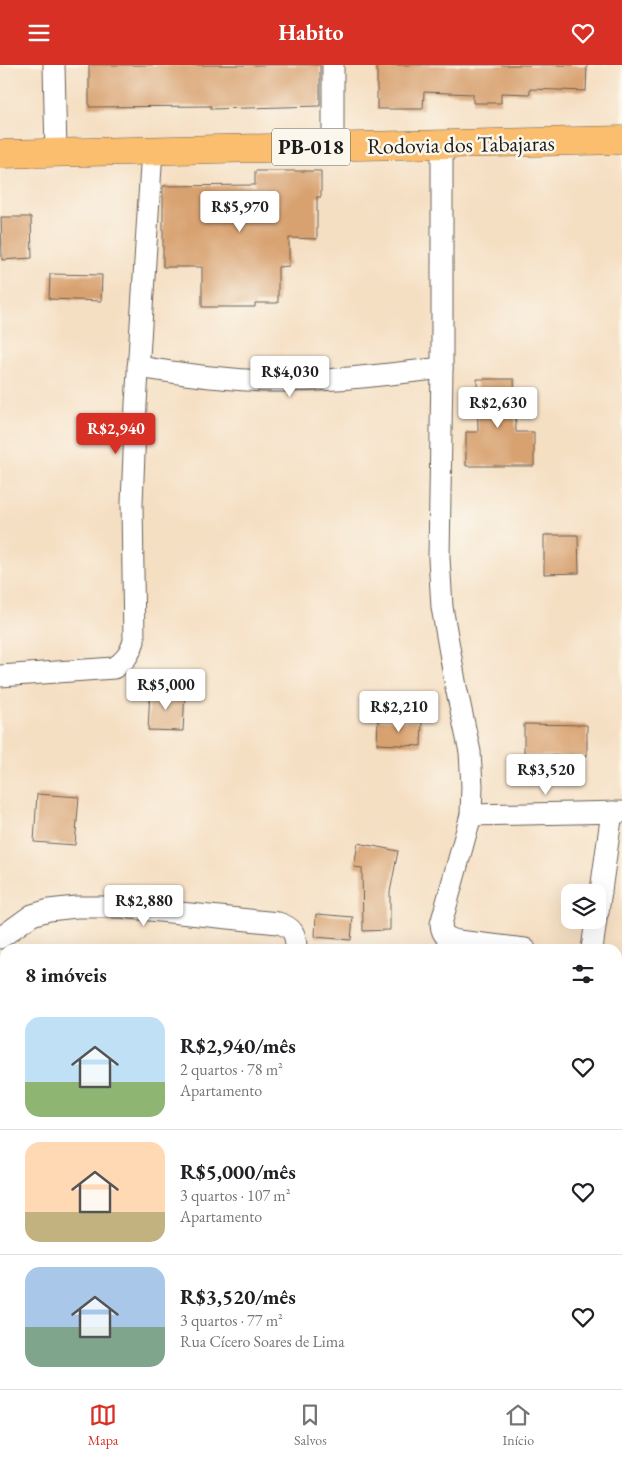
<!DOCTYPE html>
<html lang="pt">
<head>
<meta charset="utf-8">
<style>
	:root { --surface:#fff; --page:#f2f2f2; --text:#202124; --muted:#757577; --line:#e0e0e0; --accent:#d93025 }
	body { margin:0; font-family:"EB Garamond",serif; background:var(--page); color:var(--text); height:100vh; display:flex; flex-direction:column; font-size:19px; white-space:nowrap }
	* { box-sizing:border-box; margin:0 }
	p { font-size:16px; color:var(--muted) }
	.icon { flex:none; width:28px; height:28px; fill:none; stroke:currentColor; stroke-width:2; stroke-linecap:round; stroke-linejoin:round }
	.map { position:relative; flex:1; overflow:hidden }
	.sheet { position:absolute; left:0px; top:879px; width:622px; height:446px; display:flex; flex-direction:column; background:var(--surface); border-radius:15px 15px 0 0; box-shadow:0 5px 20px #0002 }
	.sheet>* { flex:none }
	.buttons { position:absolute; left:561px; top:819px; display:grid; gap:10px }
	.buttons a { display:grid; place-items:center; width:45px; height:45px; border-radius:10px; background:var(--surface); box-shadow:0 5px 20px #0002; font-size:25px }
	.price { position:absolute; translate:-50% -42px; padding:0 11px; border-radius:5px; background:#fff; color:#222; font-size:16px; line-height:32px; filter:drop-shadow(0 1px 2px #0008) }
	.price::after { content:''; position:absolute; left:50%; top:30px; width:15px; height:11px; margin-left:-8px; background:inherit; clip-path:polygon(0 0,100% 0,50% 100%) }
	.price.current { background:var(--accent); color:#fff }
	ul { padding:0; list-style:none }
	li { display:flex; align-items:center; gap:15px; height:125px; padding:0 25px }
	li+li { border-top:1px solid var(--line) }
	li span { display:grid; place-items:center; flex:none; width:140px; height:100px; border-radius:15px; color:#555 }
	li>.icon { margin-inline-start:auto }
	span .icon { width:60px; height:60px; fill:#fffc; stroke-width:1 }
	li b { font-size:21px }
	h2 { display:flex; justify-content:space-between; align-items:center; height:60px; padding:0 25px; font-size:21px }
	header { display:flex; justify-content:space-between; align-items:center; height:65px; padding:0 25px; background:var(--accent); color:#fff; font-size:22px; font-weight:700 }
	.tab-bar { display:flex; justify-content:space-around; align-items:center; height:70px; border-top:1px solid var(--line); background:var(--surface); font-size:14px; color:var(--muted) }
	.tab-bar a { display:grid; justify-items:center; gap:2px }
	.tab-bar .current { color:var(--accent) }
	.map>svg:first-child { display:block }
	.building { fill:#d8a170 }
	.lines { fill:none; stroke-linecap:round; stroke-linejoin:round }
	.street-casing { stroke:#686056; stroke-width:23 }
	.primary-casing { stroke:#686056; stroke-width:29 }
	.street { stroke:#fff; stroke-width:21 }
	.primary { stroke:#fabe6e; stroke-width:28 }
	.labels { text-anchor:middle; stroke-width:5; stroke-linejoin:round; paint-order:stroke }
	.shield { fill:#fbf7ec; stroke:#5f5e5a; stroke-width:1 }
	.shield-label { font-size:21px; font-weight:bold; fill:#1c1c1c }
	.street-label { font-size:22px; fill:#1c1c1c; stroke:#fbf7ec }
</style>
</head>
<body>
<header><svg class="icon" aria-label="menu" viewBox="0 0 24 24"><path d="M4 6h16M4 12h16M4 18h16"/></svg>Habito<svg class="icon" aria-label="heart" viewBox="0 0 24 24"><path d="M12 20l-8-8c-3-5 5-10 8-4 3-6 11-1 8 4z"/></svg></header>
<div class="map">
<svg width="622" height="1324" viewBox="0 0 622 1324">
	<rect width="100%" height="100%" fill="#fbf7ec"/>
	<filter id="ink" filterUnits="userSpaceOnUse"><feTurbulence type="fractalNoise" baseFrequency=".02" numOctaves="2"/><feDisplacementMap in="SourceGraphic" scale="10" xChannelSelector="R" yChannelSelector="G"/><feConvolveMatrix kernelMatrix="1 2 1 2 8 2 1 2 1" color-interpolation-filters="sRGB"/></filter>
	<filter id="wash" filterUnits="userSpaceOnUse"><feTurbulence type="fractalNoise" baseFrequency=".0096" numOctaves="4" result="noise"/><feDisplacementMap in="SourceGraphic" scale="20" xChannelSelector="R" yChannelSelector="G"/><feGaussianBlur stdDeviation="1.12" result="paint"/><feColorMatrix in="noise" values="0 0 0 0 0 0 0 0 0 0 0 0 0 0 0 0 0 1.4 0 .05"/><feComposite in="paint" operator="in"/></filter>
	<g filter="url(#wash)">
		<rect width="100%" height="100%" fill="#f5dfc3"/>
		<g id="blocks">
			<g class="building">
				<polygon points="89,0 320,0 320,41 211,44 211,41 89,42"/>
				<polygon points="377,0 587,0 586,26 530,24 530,29 501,28 501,38 473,38 473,29 424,27 423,44 377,44"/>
				<polygon points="255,106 321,106 321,132 317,132 317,174 289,173 289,201 278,202 278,238 255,238 255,242 202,242 202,202 163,202 163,121 255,120"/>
				<polygon points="1,152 31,152 32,193 2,195"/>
				<polygon points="50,209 102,210 101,236 49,234"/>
				<polygon points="477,314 514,314 516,367 534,367 534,401 466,401 466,367 478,367"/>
				<polygon points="544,470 578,470 579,508 544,509"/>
				<polygon points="150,625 185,626 183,666 148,665"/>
				<polygon points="378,655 422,657 421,681 377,679"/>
				<polygon points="524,659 587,660 587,691 524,690"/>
				<polygon points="37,729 79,732 75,780 34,777"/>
				<polygon points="358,778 398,786 390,827 390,865 363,866 362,803 354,802"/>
				<polygon points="316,849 353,852 351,875 315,872"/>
			</g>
		</g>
	</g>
	<g filter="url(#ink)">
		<use href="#blocks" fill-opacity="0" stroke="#686056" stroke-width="1"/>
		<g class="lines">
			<defs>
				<g id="street">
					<polyline points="54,0 56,88"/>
					<path d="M442 79V303L439 493 442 542 456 622 470 687 472 721 471 750 441 859C442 871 447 873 458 876L525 884"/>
					<polyline points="333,82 333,0"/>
					<path d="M138 302C166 306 194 311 222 313 295 321 369 312 442 303"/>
					<path d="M0 611 114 603C125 596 130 589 134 576L132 438 136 339 152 85"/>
					<polyline points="471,750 622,747"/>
					<polyline points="598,847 612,747"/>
					<path d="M0 873 32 850 49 845 76 842H121L278 858C293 862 296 869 296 884"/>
					<polyline points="592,884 596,855"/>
					<polyline points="0,1175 5,1176"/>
					<polyline points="618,1213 622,1213"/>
					<polyline points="219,1324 220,1320"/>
					<polyline points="519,1324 520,1320"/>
				</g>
				<polyline id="primary" points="0,89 622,75"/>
			</defs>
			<use href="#street" class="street-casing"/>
			<use href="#primary" class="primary-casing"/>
			<use href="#street" class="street"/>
			<use href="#primary" class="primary"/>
		</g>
	</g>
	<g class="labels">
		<rect class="shield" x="272" y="63.5" width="78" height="37" rx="4"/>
		<g class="shield-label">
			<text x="311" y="89">PB-018</text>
		</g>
		<g class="street-label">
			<text transform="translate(461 79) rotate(-1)" y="8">Rodovia dos Tabajaras</text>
		</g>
	</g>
</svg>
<div class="buttons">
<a><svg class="icon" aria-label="layers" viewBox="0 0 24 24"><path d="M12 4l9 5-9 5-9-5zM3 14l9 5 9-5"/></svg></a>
</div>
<b class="price" style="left:240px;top:168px">R$5,970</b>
<b class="price" style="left:290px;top:333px">R$4,030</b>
<b class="price" style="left:498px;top:364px">R$2,630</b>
<b class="price current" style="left:116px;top:390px">R$2,940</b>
<b class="price" style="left:166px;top:646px">R$5,000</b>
<b class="price" style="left:399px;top:668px">R$2,210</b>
<b class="price" style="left:546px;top:731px">R$3,520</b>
<b class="price" style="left:144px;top:862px">R$2,880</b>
<section class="sheet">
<h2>8 imóveis<svg class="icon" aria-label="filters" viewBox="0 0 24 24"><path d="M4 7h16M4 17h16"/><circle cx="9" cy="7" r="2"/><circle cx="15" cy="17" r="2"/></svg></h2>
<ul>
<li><span style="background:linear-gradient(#bfe0f5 65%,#8fb573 0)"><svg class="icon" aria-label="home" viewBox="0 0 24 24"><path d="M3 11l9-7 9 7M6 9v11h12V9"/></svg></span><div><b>R$2,940/mês</b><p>2 quartos · 78 m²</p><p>Apartamento</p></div><svg class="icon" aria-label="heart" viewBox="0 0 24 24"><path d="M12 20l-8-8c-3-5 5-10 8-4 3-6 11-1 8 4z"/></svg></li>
<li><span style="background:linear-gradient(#ffd9b3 70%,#c2b280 0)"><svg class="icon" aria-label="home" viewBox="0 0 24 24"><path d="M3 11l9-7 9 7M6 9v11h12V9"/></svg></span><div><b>R$5,000/mês</b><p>3 quartos · 107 m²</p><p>Apartamento</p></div><svg class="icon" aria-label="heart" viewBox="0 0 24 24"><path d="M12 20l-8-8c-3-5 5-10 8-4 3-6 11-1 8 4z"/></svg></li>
<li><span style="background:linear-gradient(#a9c7e8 60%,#7fa58c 0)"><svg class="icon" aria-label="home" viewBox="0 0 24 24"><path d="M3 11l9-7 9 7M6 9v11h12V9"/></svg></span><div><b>R$3,520/mês</b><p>3 quartos · 77 m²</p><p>Rua Cícero Soares de Lima</p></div><svg class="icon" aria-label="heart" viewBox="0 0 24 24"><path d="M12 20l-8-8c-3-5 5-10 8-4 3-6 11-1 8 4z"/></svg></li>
</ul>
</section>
</div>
<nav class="tab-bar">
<a class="current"><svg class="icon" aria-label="map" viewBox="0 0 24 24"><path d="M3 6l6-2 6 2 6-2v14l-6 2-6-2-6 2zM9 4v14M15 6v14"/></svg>Mapa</a>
<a><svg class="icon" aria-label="saved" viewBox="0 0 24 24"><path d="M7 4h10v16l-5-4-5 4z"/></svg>Salvos</a>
<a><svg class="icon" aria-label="home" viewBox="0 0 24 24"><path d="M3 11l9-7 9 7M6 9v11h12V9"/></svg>Início</a>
</nav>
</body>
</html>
